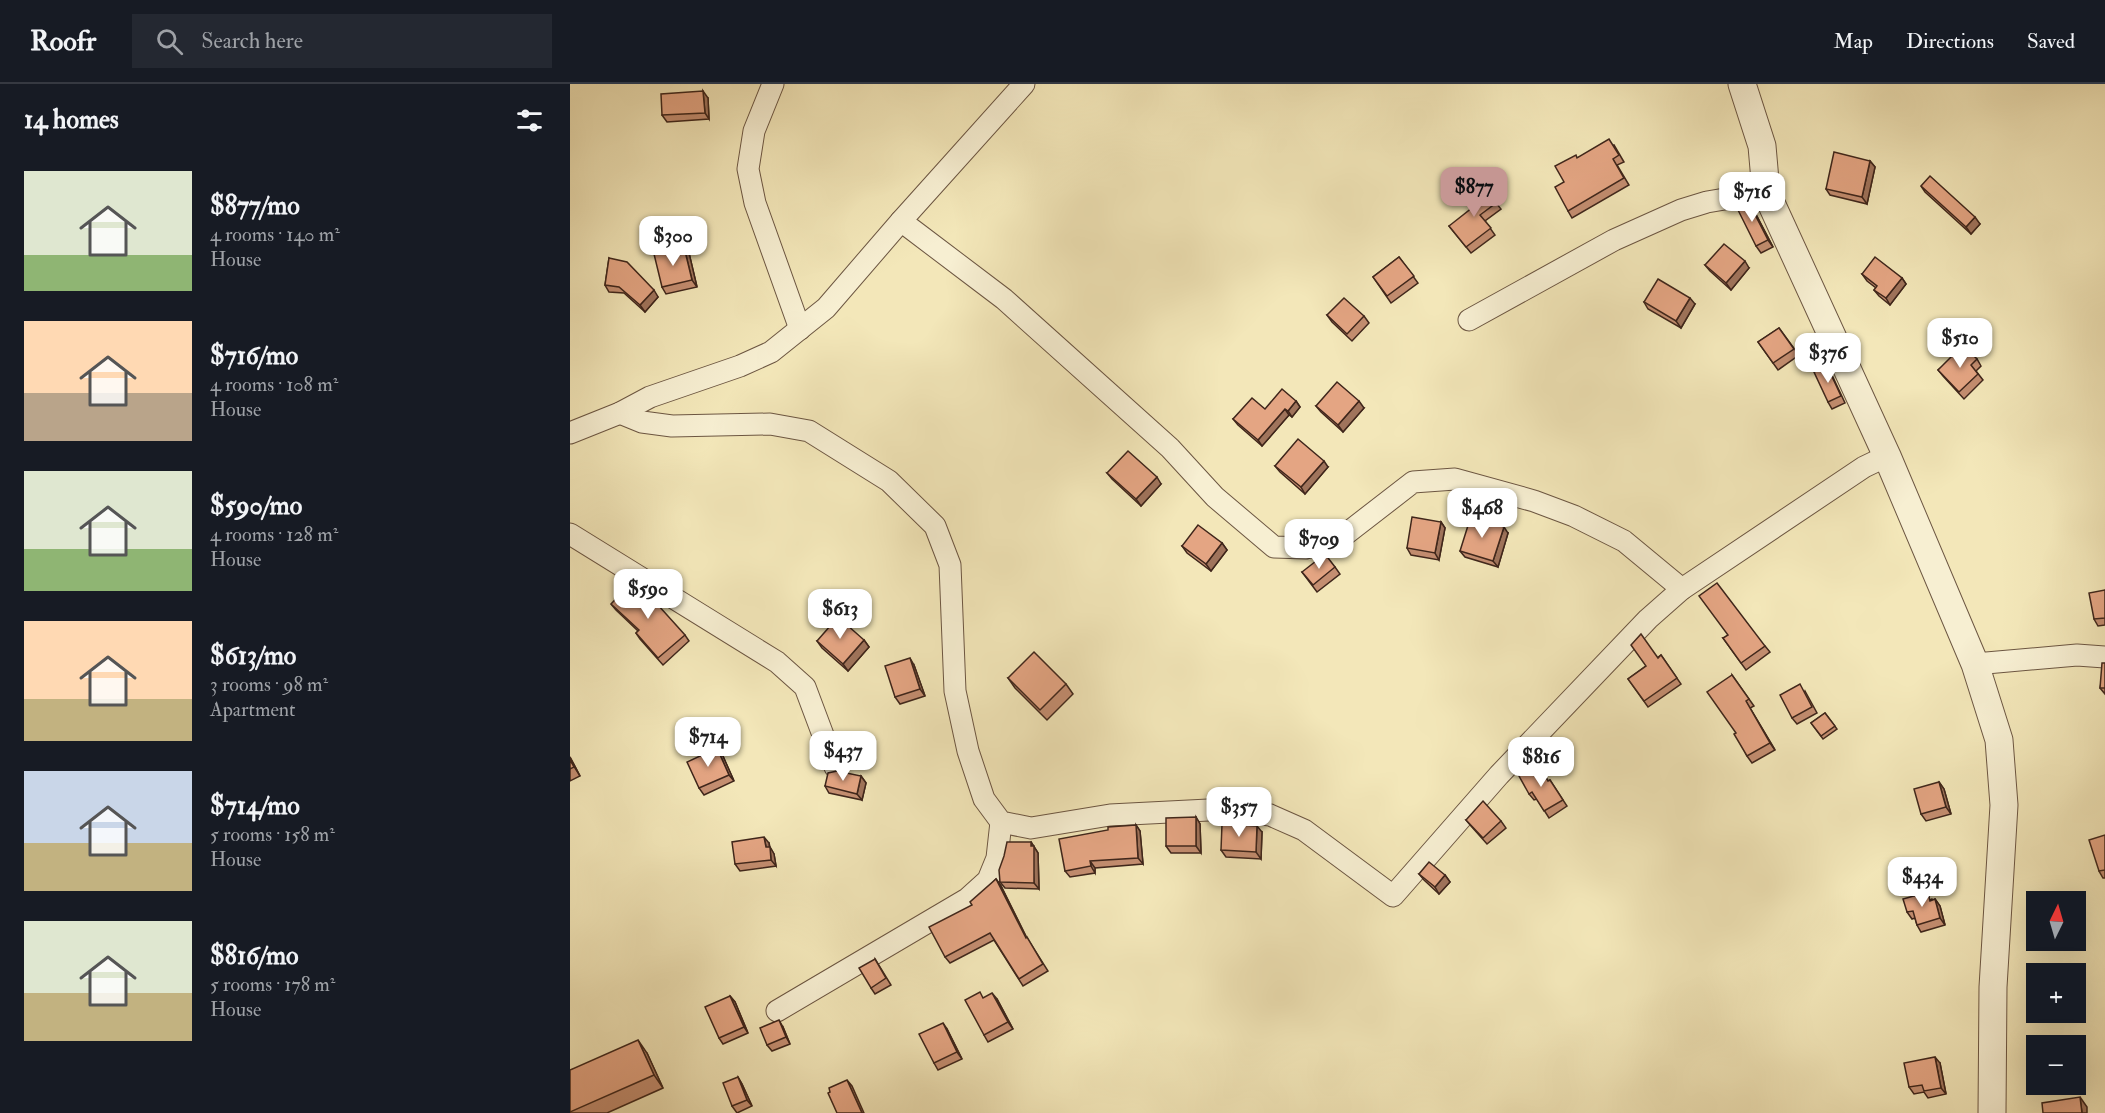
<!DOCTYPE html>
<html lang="en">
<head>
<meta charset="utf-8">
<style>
	:root { --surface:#171b24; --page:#242831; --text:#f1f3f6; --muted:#9ea1a6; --line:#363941; --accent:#c59692 }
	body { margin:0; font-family:"IM FELL Double Pica",serif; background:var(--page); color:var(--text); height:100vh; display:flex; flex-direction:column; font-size:22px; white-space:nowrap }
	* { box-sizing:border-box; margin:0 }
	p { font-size:20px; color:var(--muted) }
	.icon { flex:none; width:33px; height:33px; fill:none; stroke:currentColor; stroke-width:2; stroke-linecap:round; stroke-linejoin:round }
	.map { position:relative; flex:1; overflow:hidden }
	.drawer { display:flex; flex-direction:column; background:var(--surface); width:570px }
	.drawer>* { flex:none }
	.needle { width:39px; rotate:5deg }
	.buttons { position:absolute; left:1456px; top:807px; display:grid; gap:12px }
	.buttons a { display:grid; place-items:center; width:60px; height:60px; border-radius:0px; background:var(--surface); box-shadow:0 6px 24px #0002; font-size:30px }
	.price { position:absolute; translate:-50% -51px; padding:0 14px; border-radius:12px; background:#fff; color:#222; font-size:20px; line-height:39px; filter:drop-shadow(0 2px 3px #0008) }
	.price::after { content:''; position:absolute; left:50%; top:36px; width:18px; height:14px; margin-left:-9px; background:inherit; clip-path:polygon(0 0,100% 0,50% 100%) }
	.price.active { background:var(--accent); color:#111 }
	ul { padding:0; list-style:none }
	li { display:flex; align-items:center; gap:18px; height:150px; padding:0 24px }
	li span { display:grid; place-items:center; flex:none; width:168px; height:120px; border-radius:0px; color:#555 }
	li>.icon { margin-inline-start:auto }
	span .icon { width:72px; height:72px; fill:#fffc; stroke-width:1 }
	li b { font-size:26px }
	h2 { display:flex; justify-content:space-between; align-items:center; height:72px; padding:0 24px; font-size:26px }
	header { display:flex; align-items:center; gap:36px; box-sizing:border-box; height:84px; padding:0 30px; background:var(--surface); border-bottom:2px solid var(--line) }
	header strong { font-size:28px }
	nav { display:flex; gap:33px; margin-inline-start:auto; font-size:21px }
	.search { width:420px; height:54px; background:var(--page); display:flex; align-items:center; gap:15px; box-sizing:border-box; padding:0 21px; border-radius:0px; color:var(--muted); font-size:22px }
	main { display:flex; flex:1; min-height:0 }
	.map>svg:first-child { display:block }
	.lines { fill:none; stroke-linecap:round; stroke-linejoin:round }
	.minor-casing { stroke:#6c5642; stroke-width:23 }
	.tertiary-casing { stroke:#6c5642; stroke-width:29 }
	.minor { stroke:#f7efd2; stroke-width:21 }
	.tertiary { stroke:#f7efd2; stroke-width:27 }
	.wall { fill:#c48e71; stroke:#3f261b; stroke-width:1.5 }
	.shaded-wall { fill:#a0745c; stroke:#3f261b; stroke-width:1.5 }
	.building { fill:#e4a583; stroke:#3f261b; stroke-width:1.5 }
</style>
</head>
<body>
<header>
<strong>Roofr</strong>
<div class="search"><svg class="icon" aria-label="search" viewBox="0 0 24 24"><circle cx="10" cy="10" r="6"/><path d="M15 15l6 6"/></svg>Search here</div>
<nav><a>Map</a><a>Directions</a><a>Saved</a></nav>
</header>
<main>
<section class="drawer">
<h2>14 homes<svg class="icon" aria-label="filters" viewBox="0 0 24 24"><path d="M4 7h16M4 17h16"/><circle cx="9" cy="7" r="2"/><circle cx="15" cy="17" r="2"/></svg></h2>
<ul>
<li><span style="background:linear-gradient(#dfe7d0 70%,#8fb573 0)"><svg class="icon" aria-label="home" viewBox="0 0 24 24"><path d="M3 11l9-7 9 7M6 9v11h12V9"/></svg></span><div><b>$877/mo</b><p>4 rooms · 140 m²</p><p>House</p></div></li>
<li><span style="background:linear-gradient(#ffd9b3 60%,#b9a48a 0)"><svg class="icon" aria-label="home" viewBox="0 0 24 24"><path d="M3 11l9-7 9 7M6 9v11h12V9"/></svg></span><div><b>$716/mo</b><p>4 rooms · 108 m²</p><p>House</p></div></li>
<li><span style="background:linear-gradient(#dfe7d0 65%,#8fb573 0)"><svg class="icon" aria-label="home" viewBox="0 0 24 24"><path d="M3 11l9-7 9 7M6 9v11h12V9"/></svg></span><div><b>$590/mo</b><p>4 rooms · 128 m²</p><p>House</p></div></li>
<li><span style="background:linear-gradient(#ffd9b3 65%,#c2b280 0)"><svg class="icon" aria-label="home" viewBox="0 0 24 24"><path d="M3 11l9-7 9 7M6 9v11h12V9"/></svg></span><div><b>$613/mo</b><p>3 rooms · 98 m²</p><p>Apartment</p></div></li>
<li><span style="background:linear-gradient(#c9d6e8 60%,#c2b280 0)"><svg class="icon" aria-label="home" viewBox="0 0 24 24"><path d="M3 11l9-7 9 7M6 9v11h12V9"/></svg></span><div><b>$714/mo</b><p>5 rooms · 158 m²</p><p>House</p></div></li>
<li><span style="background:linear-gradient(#dfe7d0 60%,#c2b280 0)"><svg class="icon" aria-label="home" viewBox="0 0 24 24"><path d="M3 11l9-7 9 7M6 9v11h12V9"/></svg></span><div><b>$816/mo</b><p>5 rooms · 178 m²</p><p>House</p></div></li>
</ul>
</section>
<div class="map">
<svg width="1535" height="1029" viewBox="0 0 1535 1029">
	<rect width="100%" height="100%" fill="#f3e7b9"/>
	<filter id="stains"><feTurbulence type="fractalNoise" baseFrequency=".00333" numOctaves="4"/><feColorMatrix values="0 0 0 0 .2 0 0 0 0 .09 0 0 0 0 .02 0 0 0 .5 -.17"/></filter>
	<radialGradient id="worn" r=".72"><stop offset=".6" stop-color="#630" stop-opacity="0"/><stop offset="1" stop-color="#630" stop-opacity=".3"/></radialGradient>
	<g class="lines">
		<defs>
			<g id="minor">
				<polyline points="203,0 184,47 178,85 185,119 230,245"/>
				<polyline points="331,137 434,215 600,364 645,413 704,463 736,464 772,453 843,398 885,395 964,417 1004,432 1054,457 1112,505"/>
				<polyline points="899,236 1044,156 1111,126 1137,118 1196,108"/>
				<polyline points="50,329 72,338 102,342 200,340 239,347 319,397 365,442 380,481 385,607 398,667 414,715 431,738 461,744 540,731 658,725 700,731 734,746 823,812 929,691 1078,535 1112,505 1294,383 1317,372"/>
				<polyline points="0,349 50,329 80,313 170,282 201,268 256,224 331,137 454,0"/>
				<polyline points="0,450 207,578 235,603 265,683"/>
				<polyline points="1405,580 1507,571 1535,573"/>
				<polyline points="207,927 397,815 418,796 427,774 431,738"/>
			</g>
			<polyline id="tertiary" points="1172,0 1192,62 1196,108 1317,372 1405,580 1429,656 1434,721 1423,903 1422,1029"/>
		</defs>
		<use href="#minor" class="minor-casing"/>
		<use href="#tertiary" class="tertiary-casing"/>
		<use href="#minor" class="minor"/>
		<use href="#tertiary" class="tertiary"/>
	</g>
	<g class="wall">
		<polygon points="138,14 139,35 97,38 92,31"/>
		<polygon points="1044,61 1054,78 1047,81 1059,101 1002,134 998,127 994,98 1007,74"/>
		<polygon points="1300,77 1305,83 1297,120 1260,111 1256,105"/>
		<polygon points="1351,102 1410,140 1401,150 1355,108"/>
		<polygon points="1178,117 1182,123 1203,163 1191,169 1186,162"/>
		<polygon points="926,119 931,125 915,137 925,151 901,169 879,142"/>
		<polygon points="119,169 127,203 96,210 92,203"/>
		<polygon points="829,173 848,199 821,219 803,193"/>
		<polygon points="39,174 88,213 75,228 54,209 39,208 35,201"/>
		<polygon points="1135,181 1179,184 1161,206 1140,187"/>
		<polygon points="1292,190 1332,194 1336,200 1320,221 1309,212 1304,206 1306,204 1297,197"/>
		<polygon points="1074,218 1125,220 1111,244 1078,225"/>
		<polygon points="757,231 794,232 799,239 782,257 762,238"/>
		<polygon points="1209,244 1229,271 1208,286 1188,258"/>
		<polygon points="1390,270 1407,275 1411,282 1406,287 1413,296 1394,315 1373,292 1368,286"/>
		<polygon points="1261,289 1275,319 1262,325 1258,318"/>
		<polygon points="726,317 730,323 722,333 719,331 692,362 668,341 663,335 695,325"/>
		<polygon points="746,322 794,324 773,348 751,328"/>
		<polygon points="705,382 758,383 735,410 710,388"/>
		<polygon points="537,389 591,400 571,422 542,395"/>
		<polygon points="871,438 875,444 869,476 841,471 837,464"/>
		<polygon points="938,449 928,483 895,473 890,467"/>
		<polygon points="652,459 657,466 641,487 617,469 612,462"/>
		<polygon points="765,483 770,490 747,508 732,488"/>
		<polygon points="1535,506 1535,541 1528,542 1524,535"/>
		<polygon points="41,520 115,551 119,557 93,581 70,555 66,549 68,547 46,526"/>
		<polygon points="1153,554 1195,562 1200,568 1176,586"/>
		<polygon points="294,556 299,563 278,587 252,564 247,557"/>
		<polygon points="1091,571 1111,600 1078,623 1058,595"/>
		<polygon points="1535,579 1535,610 1530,604"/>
		<polygon points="344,581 355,612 330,620 325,613"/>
		<polygon points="1162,591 1184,622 1180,624 1205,666 1182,679 1177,672 1166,649"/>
		<polygon points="438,594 496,600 503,610 477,636 445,604"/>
		<polygon points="1235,607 1247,629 1227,640 1222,634"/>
		<polygon points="1255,629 1267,645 1253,655 1241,639"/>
		<polygon points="147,664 152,670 164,697 134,711 129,704"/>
		<polygon points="0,673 10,692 0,697"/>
		<polygon points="972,687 978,697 980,696 997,722 979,734 967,715 964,716 959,710"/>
		<polygon points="291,692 296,699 292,716 259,709 255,702"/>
		<polygon points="1369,698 1374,705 1381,730 1356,737 1351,730"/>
		<polygon points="626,733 630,740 631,769 601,769 596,762"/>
		<polygon points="896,736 931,737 936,744 917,760 901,742"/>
		<polygon points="566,741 570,747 573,780 525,784 525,789 500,793 495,787"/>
		<polygon points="692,748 691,775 656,773 651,766"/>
		<polygon points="1535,751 1535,794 1533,794 1529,787"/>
		<polygon points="461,758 468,769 469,805 435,804 430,798"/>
		<polygon points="199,759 200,763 204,770 206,782 170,787 165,780"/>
		<polygon points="849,790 875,791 880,798 869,810 854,796"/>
		<polygon points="426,795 431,802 457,854 478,887 453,902 424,856 380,879 375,873 402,821"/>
		<polygon points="1362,815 1363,816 1365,815 1370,822 1375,841 1351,848 1347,841 1345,834 1342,835 1337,828"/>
		<polygon points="305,875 321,901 305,910 301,904"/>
		<polygon points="160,912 165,918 178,949 153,960 149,954"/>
		<polygon points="413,914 427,915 443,945 418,958 414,951"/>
		<polygon points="213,943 220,960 202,967 197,961"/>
		<polygon points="377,945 392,975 368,986 364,979"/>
		<polygon points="77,969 93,1004 37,1029 0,1029 0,986"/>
		<polygon points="1370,979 1376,1010 1358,1014 1354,1008 1344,1010 1339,1003"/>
		<polygon points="168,993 172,1000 182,1022 167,1029 162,1022"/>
	</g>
	<g class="shaded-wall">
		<polygon points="133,7 138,14 139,35 135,29"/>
		<polygon points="1300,77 1305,83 1297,120 1292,113"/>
		<polygon points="1178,117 1182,123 1203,163 1198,156"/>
		<polygon points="1405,133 1410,140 1401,150 1396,143"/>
		<polygon points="114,163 119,169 127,203 122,196"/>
		<polygon points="1175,177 1179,184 1161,206 1156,199"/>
		<polygon points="1332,194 1336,200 1320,221 1316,214"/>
		<polygon points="84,206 88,213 75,228 70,221"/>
		<polygon points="1120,214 1125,220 1111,244 1106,237"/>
		<polygon points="726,317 730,323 722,333 718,327"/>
		<polygon points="789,317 794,324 773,348 768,341"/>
		<polygon points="715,325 719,331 692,362 688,356"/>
		<polygon points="754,377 758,383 735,410 731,403"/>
		<polygon points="587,393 591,400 571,422 566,415"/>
		<polygon points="871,438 875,444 869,476 865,469"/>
		<polygon points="934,443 938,449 928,483 923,477"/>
		<polygon points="652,459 657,466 641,487 636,480"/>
		<polygon points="294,556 299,563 278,587 273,580"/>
		<polygon points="340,574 344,581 355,612 350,605"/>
		<polygon points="1176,617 1180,624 1205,666 1200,659"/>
		<polygon points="147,664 152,670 164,697 159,691"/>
		<polygon points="0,673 10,692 0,676"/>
		<polygon points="291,692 296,699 292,716 287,710"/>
		<polygon points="1369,698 1374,705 1381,730 1376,723"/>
		<polygon points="626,733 630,740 631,769 626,762"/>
		<polygon points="566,741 570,747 573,780 568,774"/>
		<polygon points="687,742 692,748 691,775 686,768"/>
		<polygon points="194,753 199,759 200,770 196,763"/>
		<polygon points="461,758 468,769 469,805 464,799"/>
		<polygon points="200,763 204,770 206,782 201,776"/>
		<polygon points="520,777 525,784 525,789 521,782"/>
		<polygon points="875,791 880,798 869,810 865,803"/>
		<polygon points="426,795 431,802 460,861 456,854"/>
		<polygon points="1365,815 1370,822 1375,841 1370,834"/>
		<polygon points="422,909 427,915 443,945 438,938"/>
		<polygon points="160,912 165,918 178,949 174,943"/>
		<polygon points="209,936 213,943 220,960 216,953"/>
		<polygon points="373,939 377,945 392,975 387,968"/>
		<polygon points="68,956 77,969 93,1004 84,991"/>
		<polygon points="1365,973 1370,979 1376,1010 1371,1004"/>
		<polygon points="168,993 172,1000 182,1022 177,1016"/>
		<polygon points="277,996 282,1002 294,1029 292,1029"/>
		<polygon points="1510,1013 1517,1023 1517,1029 1512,1029"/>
	</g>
	<g class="building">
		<polygon points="133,7 135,29 92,31 91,10"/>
		<polygon points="1039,55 1049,71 1043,75 1054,94 998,127 985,103 994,98 985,82 1006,71 1007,74"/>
		<polygon points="1264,68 1300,77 1292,113 1256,105"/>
		<polygon points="1360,92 1405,133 1396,143 1351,102"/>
		<polygon points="913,102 926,119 910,131 921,144 896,163 879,142 903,123 897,115"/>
		<polygon points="1178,117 1198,156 1186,162 1166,122"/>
		<polygon points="1154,160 1175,177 1156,199 1135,181"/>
		<polygon points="114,163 122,196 92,203 84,170"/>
		<polygon points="829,173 844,192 817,212 803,193"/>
		<polygon points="1305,173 1332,194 1316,214 1304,206 1307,202 1292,190"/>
		<polygon points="39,174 57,178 84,206 70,221 49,203 35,201"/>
		<polygon points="1088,195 1120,214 1106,237 1074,218"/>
		<polygon points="774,214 794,232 777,250 757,231"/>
		<polygon points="1209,244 1224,265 1203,279 1188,258"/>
		<polygon points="1396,264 1407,275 1401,281 1408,290 1389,308 1368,286 1387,267 1390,270"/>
		<polygon points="1257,282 1271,312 1258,318 1244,288"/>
		<polygon points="767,298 789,317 768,341 746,322"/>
		<polygon points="712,305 726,317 718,327 715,325 688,356 663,335 682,314 695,325"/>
		<polygon points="728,355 754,377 731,403 705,382"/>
		<polygon points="558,367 587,393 566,415 537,389"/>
		<polygon points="901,432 934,443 923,477 890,467"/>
		<polygon points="842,433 871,438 865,469 837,464"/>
		<polygon points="628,441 652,459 636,480 612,462"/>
		<polygon points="755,470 765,483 743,501 732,488"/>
		<polygon points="61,499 79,511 115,551 88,574 66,549 69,546 41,520"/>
		<polygon points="1147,499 1195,562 1171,579 1153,554 1158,551 1129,512"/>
		<polygon points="1535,506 1535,534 1524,535 1519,509"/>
		<polygon points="268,533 294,556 273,580 247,557"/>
		<polygon points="1071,550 1088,574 1091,571 1107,594 1074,617 1058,595 1076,582 1061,561"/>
		<polygon points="464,568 496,600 470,626 438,594"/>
		<polygon points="340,574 350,605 325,613 315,582"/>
		<polygon points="1532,579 1535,579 1535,604 1530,604"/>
		<polygon points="1162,591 1179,615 1176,617 1200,659 1177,672 1164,650 1166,649 1137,608"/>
		<polygon points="1230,600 1242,623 1222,634 1210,611"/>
		<polygon points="1255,629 1265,642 1251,652 1241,639"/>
		<polygon points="147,664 159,691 129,704 117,678"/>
		<polygon points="0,676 4,683 0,685"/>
		<polygon points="968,680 978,697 980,696 993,716 974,727 962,708 959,710 949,692"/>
		<polygon points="267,687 291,692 287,710 255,702 258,689"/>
		<polygon points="1369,698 1376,723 1351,730 1344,705"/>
		<polygon points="913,717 931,737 913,754 896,736"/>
		<polygon points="626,733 626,762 596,762 596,734"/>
		<polygon points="652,740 687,742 686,768 651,766"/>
		<polygon points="566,741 568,774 520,777 521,782 495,787 489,755 538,746 538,743"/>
		<polygon points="1535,751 1535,786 1529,787 1519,756"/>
		<polygon points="194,753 196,763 200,763 201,776 165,780 162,758"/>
		<polygon points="437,758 461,758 461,762 464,762 464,799 430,798 429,786 434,772"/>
		<polygon points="859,778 875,791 865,803 849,790"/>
		<polygon points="426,795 456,854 457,853 473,880 449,895 420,849 375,873 359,843 402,821 400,818"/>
		<polygon points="1358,808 1360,817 1365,815 1370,834 1347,841 1343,827 1337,828 1333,815"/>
		<polygon points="305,875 316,894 301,904 289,884"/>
		<polygon points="410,908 413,914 422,909 438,938 414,951 395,916"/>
		<polygon points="160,912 174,943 149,954 135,923"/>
		<polygon points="209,936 216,953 197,961 190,944"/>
		<polygon points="373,939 387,968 364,979 349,950"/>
		<polygon points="68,956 84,991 0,1028 0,986"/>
		<polygon points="1365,973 1371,1004 1354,1007 1352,1001 1339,1003 1334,979"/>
		<polygon points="168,993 177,1016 162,1022 153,999"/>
		<polygon points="277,996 292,1029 267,1029 258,1009 260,1008 259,1004"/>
		<polygon points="1510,1013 1512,1029 1473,1029 1472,1019"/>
	</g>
	<rect width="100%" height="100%" filter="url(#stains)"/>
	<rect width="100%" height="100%" fill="url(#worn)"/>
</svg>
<div class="buttons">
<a><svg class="needle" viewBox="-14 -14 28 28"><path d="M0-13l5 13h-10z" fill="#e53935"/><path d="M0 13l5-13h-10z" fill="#9ea1a6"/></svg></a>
<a>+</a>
<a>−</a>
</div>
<b class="price active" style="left:904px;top:134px">$877</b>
<b class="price" style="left:1182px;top:139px">$716</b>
<b class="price" style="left:103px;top:183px">$300</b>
<b class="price" style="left:1390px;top:285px">$510</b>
<b class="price" style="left:1258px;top:300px">$376</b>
<b class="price" style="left:912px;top:455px">$468</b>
<b class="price" style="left:749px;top:486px">$709</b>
<b class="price" style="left:78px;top:536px">$590</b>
<b class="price" style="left:270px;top:556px">$613</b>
<b class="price" style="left:138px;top:684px">$714</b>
<b class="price" style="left:273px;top:698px">$437</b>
<b class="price" style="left:971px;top:704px">$816</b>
<b class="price" style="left:669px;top:754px">$357</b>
<b class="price" style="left:1352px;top:824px">$434</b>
</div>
</main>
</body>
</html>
